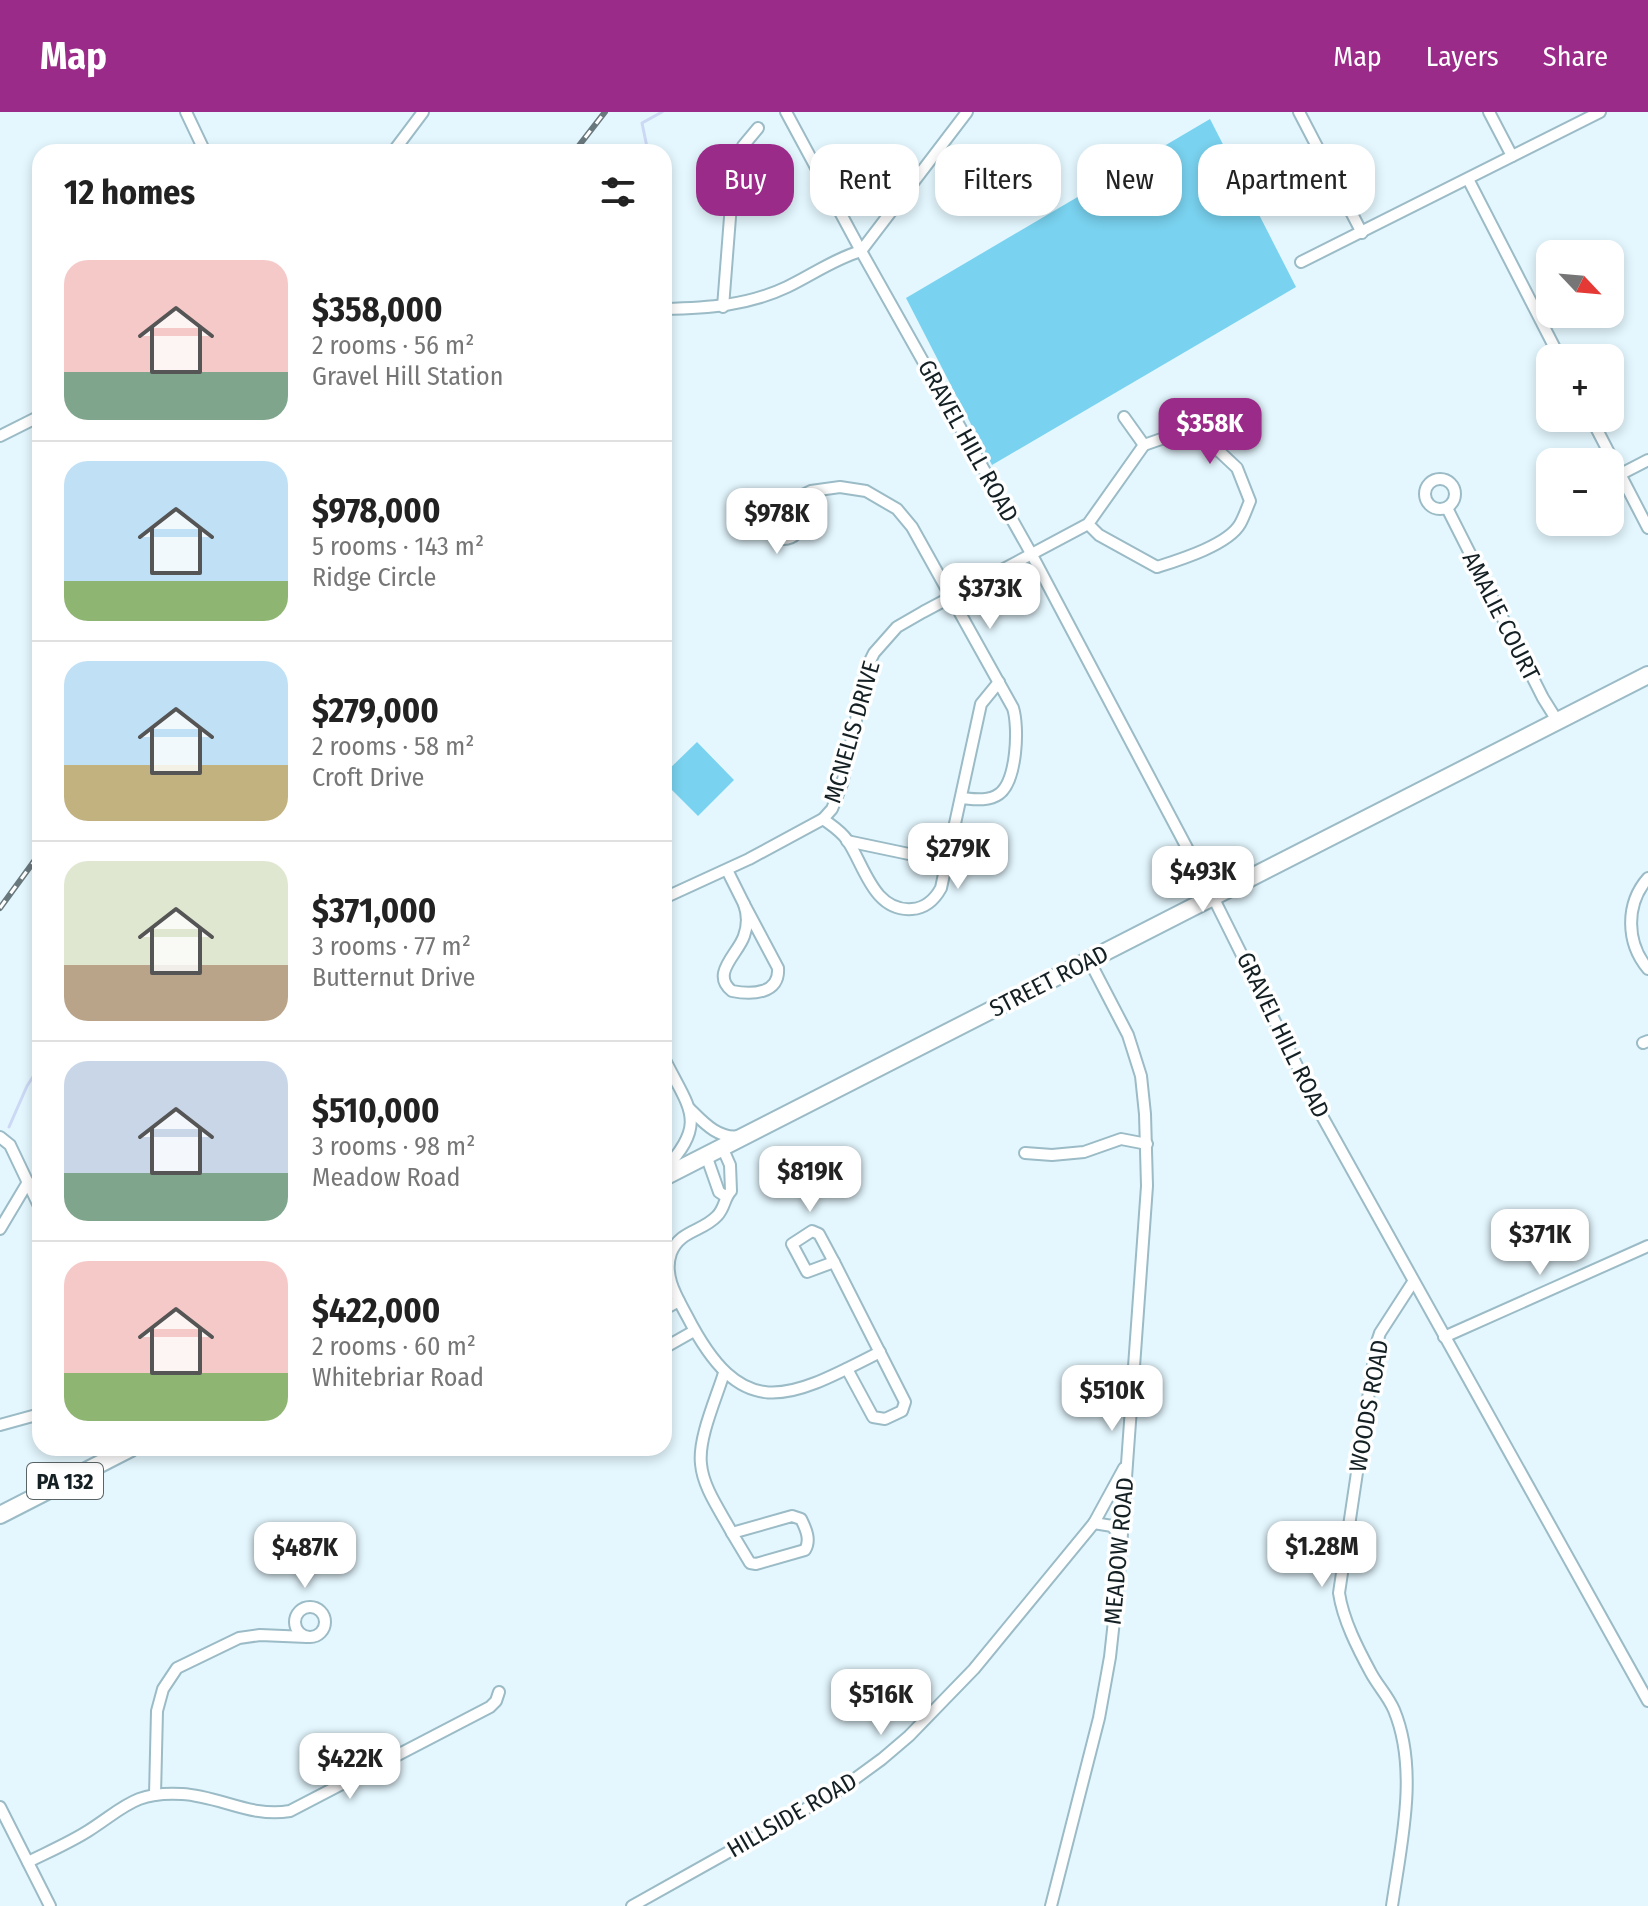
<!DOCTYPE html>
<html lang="en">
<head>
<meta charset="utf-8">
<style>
	:root { --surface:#fff; --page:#f6f6f6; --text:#222; --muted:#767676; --line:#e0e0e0; --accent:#9b2b89 }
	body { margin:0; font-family:"Fira Sans Condensed",sans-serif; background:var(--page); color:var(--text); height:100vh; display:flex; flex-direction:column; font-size:30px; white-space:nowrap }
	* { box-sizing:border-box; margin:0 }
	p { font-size:26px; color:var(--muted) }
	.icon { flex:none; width:44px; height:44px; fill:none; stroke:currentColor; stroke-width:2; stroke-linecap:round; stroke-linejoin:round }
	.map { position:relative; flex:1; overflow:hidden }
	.side { position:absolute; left:32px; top:32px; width:640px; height:1312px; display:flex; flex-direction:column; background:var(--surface); border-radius:24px; box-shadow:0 4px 12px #0003 }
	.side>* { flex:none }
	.guide { position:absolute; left:696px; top:32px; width:760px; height:72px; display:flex; gap:16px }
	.needle { width:52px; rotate:116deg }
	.fabs { position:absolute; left:1536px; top:128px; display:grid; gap:16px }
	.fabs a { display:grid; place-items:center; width:88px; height:88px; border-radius:16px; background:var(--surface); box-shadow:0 4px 12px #0003; font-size:40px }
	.price { position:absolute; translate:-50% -68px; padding:0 18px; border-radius:16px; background:#fff; color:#222; font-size:26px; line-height:52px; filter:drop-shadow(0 2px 4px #0008) }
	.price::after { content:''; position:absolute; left:50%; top:48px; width:24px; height:18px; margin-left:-12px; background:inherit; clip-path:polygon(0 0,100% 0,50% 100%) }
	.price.on { background:var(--accent); color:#fff }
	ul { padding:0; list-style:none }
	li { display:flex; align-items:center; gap:24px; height:200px; padding:0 32px }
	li+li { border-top:2px solid var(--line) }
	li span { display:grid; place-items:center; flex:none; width:224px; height:160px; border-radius:24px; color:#555 }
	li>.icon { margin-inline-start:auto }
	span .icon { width:96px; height:96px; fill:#fffc; stroke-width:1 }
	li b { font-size:34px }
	h2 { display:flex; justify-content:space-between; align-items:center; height:96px; padding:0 32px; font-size:34px }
	.pill { padding:0 28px; border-radius:24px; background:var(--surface); box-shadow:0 4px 12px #0003; font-size:28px; line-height:72px }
	.pill.on { background:var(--accent); color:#fff }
	header { display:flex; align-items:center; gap:48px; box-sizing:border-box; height:112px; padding:0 40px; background:var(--accent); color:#fff }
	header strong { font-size:38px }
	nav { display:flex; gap:44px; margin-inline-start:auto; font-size:28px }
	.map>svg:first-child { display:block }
	.green { fill:#79d2ef }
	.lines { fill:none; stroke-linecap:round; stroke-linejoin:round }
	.stream { stroke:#ccd8f4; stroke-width:3 }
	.minor-casing { stroke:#9bbbc6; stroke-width:14 }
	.primary-casing { stroke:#9bbbc6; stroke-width:20 }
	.minor { stroke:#fff; stroke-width:10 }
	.primary { stroke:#fff; stroke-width:16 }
	.rail-casing { stroke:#69787d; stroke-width:6 }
	.rail { stroke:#fff; stroke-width:3; stroke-dasharray:9; stroke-linecap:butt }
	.labels { text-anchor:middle; stroke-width:7; stroke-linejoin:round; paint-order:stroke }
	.shield { fill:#fff; stroke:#5a6366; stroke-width:2 }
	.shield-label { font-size:22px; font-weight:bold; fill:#142024 }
	.street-label { font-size:24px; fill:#142024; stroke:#fff }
</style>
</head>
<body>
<header>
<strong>Map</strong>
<nav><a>Map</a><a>Layers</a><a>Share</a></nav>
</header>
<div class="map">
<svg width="1648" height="1794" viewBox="0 0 1648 1794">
	<rect width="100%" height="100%" fill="#e4f7fe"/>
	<g class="green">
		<polygon points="1210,7 1296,175 992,353 906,186"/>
		<polygon points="697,630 734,668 698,704 664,670 664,662"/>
	</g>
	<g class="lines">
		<g class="stream">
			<polyline points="648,40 642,11 662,0"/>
			<polyline points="9,1015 27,974 40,954"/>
		</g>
		<defs>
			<g id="minor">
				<polyline points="186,0 205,40"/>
				<polyline points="786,0 861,139 1032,443 1213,785 1322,1004 1648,1589"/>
				<polyline points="1299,0 1362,121"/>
				<polyline points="1489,0 1512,44"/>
				<polyline points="393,40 423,0"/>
				<polyline points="1468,67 1560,246"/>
				<polyline points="1301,150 1600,0"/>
				<polyline points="723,195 734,54 743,34 758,16"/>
				<path d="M664 197C707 196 747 194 787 175 812 163 834 147 861 139L967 0"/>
				<polyline points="1124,305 1144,333"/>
				<polyline points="1591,306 1648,416"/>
				<polyline points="0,324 40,304"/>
				<polyline points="1619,363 1648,348"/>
				<circle cx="1440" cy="382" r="15"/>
				<circle cx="784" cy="410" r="17"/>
				<path d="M782 393 811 379 840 375 866 379 897 397 912 415 1013 596C1019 615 1017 669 999 682 988 690 973 687 961 686"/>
				<polyline points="1447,396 1543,586 1558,610"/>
				<path d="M823 707C831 713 841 719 847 728 864 752 873 800 912 797 926 796 935 787 941 776L981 592 999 570"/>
				<polyline points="847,729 947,750"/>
				<polyline points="727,758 744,792"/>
				<path d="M1648 766C1625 792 1626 831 1648 857"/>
				<path d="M664 786 749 747 823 707 832 697 842 672 868 553 874 541 897 515 923 500 1088 412 1144 333 1167 325 1193 323 1220 340 1237 356 1250 389C1247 396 1244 405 1240 412 1228 433 1179 448 1157 455L1099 423 1088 412"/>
				<path d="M744 792 778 856C780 882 752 883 732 879 710 862 738 842 744 824 748 813 748 803 744 792Z"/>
				<polyline points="1643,931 1648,929"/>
				<path d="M664 946C689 997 709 1010 664 1058"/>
				<path d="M690 997C703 1010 719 1028 740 1024"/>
				<polyline points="0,1025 10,1033 40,1096"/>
				<path d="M722 1035 730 1053 731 1079C724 1086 725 1096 717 1104 702 1120 680 1118 671 1141 663 1164 677 1185 687 1204 743 1313 788 1287 880 1240"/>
				<polyline points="1025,1041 1052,1043 1084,1040 1121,1027 1147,1032"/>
				<polyline points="706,1043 719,1080 725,1084"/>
				<polyline points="0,1117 28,1070"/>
				<polygon points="812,1119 819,1122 834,1150 807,1160 792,1132"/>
				<polyline points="834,1150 905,1290 902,1299 885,1307 873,1305 847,1257"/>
				<polyline points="664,1197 679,1189"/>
				<polyline points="1444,1225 1648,1134"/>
				<polyline points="664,1236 694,1219"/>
				<path d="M724 1261C716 1287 698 1326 701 1352 703 1376 721 1400 732 1421"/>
				<polyline points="0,1313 40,1302"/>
				<path d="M792 1404 801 1407C806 1417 811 1428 805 1438L756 1452 750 1451 732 1421Z"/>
				<polyline points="1121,1426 1112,1414 1094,1411 1124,1356"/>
				<circle cx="310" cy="1510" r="15"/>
				<polyline points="155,1683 157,1599 163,1577 177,1556 239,1526 260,1523 307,1525"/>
				<polyline points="0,1695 50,1794"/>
				<path d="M28 1750C48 1740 69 1731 88 1719 124 1696 135 1679 182 1682 220 1684 251 1706 290 1699L490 1595 496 1589 499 1580"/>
				<polyline points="632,1794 841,1677 882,1647 909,1624 974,1557 1094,1411"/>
				<polyline points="1051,1794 1099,1606 1110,1545 1119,1463 1147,1074 1145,1002 1141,964 1128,923 1089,848"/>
				<path d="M1392 1794C1401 1732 1419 1658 1394 1598 1388 1584 1378 1574 1371 1561 1358 1537 1343 1508 1339 1481L1376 1233 1380 1221 1413 1170"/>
			</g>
			<g id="primary">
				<polyline points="664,1065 1648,563"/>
				<polyline points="0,1403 131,1336"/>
			</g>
		</defs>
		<use href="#minor" class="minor-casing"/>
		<use href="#primary" class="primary-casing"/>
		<use href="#minor" class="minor"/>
		<use href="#primary" class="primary"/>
		<defs>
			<g id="rail">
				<polyline points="574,40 605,0"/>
				<polyline points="0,796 40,741"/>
			</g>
		</defs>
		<use href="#rail" class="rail-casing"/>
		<use href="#rail" class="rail"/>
	</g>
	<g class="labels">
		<rect class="shield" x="27" y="1351" width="76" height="36" rx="6"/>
		<g class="shield-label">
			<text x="65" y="1377">PA 132</text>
		</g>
		<g class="street-label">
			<text transform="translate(968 329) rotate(61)" y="8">GRAVEL HILL ROAD</text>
			<text transform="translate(1501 504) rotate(63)" y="8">AMALIE COURT</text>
			<text transform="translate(852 620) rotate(-74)" y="8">MCNELIS DRIVE</text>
			<text transform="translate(1049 869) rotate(-27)" y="8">STREET ROAD</text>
			<text transform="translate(1283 923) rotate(64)" y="8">GRAVEL HILL ROAD</text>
			<text transform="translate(1369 1294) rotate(-80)" y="8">WOODS ROAD</text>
			<text transform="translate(1119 1439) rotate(-85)" y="8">MEADOW ROAD</text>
			<text transform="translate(792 1703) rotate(-30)" y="8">HILLSIDE ROAD</text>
		</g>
	</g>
</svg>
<div class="fabs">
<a><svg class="needle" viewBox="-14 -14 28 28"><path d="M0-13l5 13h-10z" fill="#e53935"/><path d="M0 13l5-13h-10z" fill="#767676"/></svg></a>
<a>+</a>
<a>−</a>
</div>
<b class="price on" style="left:1210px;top:354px">$358K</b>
<b class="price" style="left:777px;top:444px">$978K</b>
<b class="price" style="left:990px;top:519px">$373K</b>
<b class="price" style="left:958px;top:779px">$279K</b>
<b class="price" style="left:1203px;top:802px">$493K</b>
<b class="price" style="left:810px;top:1102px">$819K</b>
<b class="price" style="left:1540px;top:1165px">$371K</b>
<b class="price" style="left:1112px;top:1321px">$510K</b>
<b class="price" style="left:1322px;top:1477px">$1.28M</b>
<b class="price" style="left:305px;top:1478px">$487K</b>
<b class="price" style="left:881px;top:1625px">$516K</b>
<b class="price" style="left:350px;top:1689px">$422K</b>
<div class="guide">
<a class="pill on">Buy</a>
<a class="pill">Rent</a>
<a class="pill">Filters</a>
<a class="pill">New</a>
<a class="pill">Apartment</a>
</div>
<section class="side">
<h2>12 homes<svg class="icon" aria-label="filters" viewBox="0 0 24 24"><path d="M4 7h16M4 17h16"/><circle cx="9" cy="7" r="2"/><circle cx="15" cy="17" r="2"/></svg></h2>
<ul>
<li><span style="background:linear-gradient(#f6c9c9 70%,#7fa58c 0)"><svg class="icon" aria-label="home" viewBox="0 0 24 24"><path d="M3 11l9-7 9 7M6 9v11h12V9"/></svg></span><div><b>$358,000</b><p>2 rooms · 56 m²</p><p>Gravel Hill Station</p></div></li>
<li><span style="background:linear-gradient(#bfe0f5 75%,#8fb573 0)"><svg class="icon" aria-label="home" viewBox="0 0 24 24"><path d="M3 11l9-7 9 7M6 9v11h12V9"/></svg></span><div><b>$978,000</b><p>5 rooms · 143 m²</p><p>Ridge Circle</p></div></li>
<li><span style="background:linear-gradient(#bfe0f5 65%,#c2b280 0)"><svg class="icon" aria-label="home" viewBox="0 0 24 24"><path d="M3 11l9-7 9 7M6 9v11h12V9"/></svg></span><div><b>$279,000</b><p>2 rooms · 58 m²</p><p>Croft Drive</p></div></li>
<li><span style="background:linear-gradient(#dfe7d0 65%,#b9a48a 0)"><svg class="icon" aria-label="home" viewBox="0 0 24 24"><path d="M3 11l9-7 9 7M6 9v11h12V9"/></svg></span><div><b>$371,000</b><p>3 rooms · 77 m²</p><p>Butternut Drive</p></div></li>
<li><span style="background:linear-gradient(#c9d6e8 70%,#7fa58c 0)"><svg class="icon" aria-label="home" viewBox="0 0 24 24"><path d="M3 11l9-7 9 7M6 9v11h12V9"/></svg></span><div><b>$510,000</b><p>3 rooms · 98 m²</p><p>Meadow Road</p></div></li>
<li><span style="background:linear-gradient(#f6c9c9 70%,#8fb573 0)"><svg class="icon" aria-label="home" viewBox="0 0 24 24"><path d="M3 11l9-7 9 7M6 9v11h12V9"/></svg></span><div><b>$422,000</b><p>2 rooms · 60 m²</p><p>Whitebriar Road</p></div></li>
</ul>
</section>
</div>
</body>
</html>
